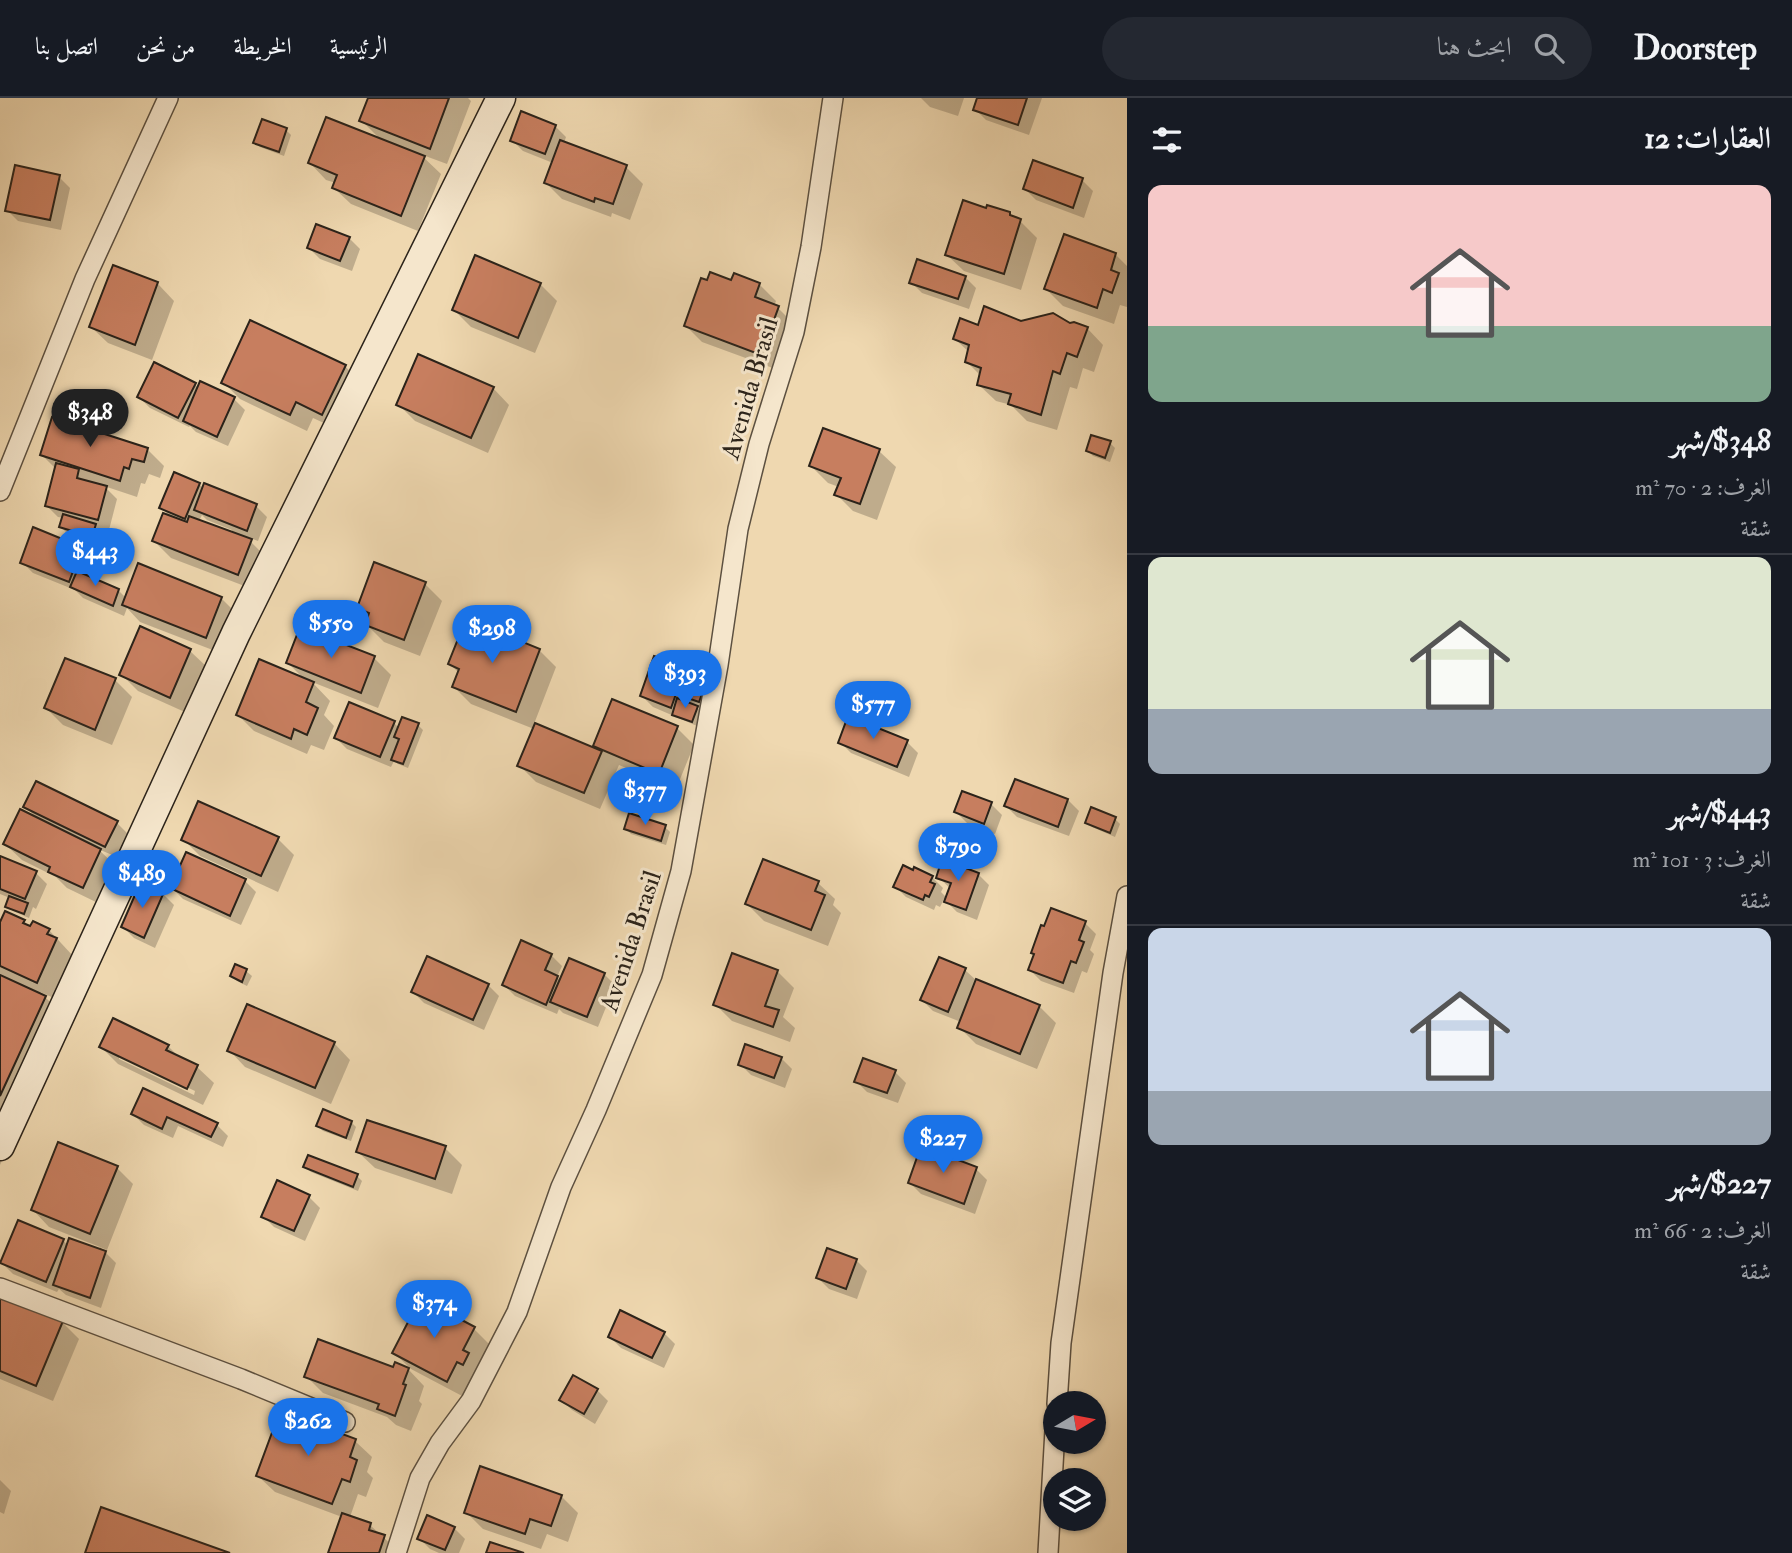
<!DOCTYPE html>
<html lang="ar">
<head>
<meta charset="utf-8">
<style>
	:root { --surface:#171b24; --page:#242831; --text:#f1f3f6; --muted:#9ea1a6; --line:#363941; --accent:#1a73e8 }
	body { margin:0; font-family:"IM FELL Double Pica",Amiri,serif; background:var(--page); color:var(--text); direction:rtl; height:100vh; display:flex; flex-direction:column; font-size:26px; white-space:nowrap }
	* { box-sizing:border-box; margin:0 }
	p { font-size:23px; color:var(--muted) }
	.icon { flex:none; width:38px; height:38px; fill:none; stroke:currentColor; stroke-width:2; stroke-linecap:round; stroke-linejoin:round }
	.map { position:relative; flex:1; overflow:hidden; direction:ltr }
	.side { display:flex; flex-direction:column; background:var(--surface); width:665px }
	.side>* { flex:none }
	.needle { width:46px; rotate:80deg }
	.fabs { position:absolute; left:1043px; top:1293px; display:grid; gap:14px }
	.fabs a { display:grid; place-items:center; width:63px; height:63px; border-radius:50%; background:var(--surface); box-shadow:0 2px 5px #0004; font-size:35px }
	.price { position:absolute; translate:-50% -60px; padding:0 16px; border-radius:24px; background:var(--accent); color:#fff; font-size:23px; line-height:46px; filter:drop-shadow(0 2px 4px #0008) }
	.price::after { content:''; position:absolute; left:50%; top:42px; width:21px; height:16px; margin-left:-10px; background:inherit; clip-path:polygon(0 0,100% 0,50% 100%) }
	.price.selected { background:#222; color:#fff }
	ul { padding:0; list-style:none }
	li { display:grid; align-content:center; gap:14px; height:371px; padding:0 21px }
	li+li { border-top:2px solid var(--line) }
	li span { display:grid; place-items:center; height:217px; border-radius:14px; color:#555 }
	li>.icon { margin-inline-start:auto }
	span .icon { width:126px; height:126px; fill:#fffc; stroke-width:1 }
	li b { font-size:30px }
	h2 { display:flex; justify-content:space-between; align-items:center; height:84px; padding:0 21px; font-size:30px }
	header { display:flex; align-items:center; gap:42px; box-sizing:border-box; height:98px; padding:0 35px; background:var(--surface); border-bottom:2px solid var(--line) }
	header strong { font-size:33px }
	nav { display:flex; gap:38px; margin-inline-start:auto; font-size:24px }
	.search { width:490px; height:63px; background:var(--page); display:flex; align-items:center; gap:18px; box-sizing:border-box; padding:0 24px; border-radius:38px; color:var(--muted); font-size:26px }
	main { display:flex; flex:1; min-height:0 }
	.map>svg:first-child { display:block }
	.shadow { fill:#0003; fill-rule:evenodd }
	.building { fill:#c77e5f; stroke:#2b231a; stroke-width:2 }
	.lines { fill:none; stroke-linecap:round; stroke-linejoin:round }
	.street-casing { stroke:#5c5040; stroke-width:22 }
	.secondary-casing { stroke:#2b231a; stroke-width:31 }
	.street { stroke:#f5e6cc; stroke-width:19 }
	.secondary { stroke:#f5e6cc; stroke-width:28 }
	.labels { text-anchor:middle; stroke-width:6; stroke-linejoin:round; paint-order:stroke }
	.street-label { font-size:26px; fill:#2b231a; stroke:#f5e6cc }
</style>
</head>
<body>
<header>
<strong>Doorstep</strong>
<div class="search"><svg class="icon" aria-label="search" viewBox="0 0 24 24"><circle cx="10" cy="10" r="6"/><path d="M15 15l6 6"/></svg>ابحث هنا</div>
<nav><a>الرئيسية</a><a>الخريطة</a><a>من نحن</a><a>اتصل بنا</a></nav>
</header>
<main>
<section class="side">
<h2>العقارات: 12<svg class="icon" aria-label="filters" viewBox="0 0 24 24"><path d="M4 7h16M4 17h16"/><circle cx="9" cy="7" r="2"/><circle cx="15" cy="17" r="2"/></svg></h2>
<ul>
<li><span style="background:linear-gradient(#f6c9c9 65%,#7fa58c 0)"><svg class="icon" aria-label="home" viewBox="0 0 24 24"><path d="M3 11l9-7 9 7M6 9v11h12V9"/></svg></span><div><b>$348/شهر</b><p>الغرف: 2 · 70 m²</p><p>شقة</p></div></li>
<li><span style="background:linear-gradient(#dfe7d0 70%,#9aa5b1 0)"><svg class="icon" aria-label="home" viewBox="0 0 24 24"><path d="M3 11l9-7 9 7M6 9v11h12V9"/></svg></span><div><b>$443/شهر</b><p>الغرف: 3 · 101 m²</p><p>شقة</p></div></li>
<li><span style="background:linear-gradient(#c9d6e8 75%,#9aa5b1 0)"><svg class="icon" aria-label="home" viewBox="0 0 24 24"><path d="M3 11l9-7 9 7M6 9v11h12V9"/></svg></span><div><b>$227/شهر</b><p>الغرف: 2 · 66 m²</p><p>شقة</p></div></li>
</ul>
</section>
<div class="map">
<svg width="1127" height="1455" viewBox="0 0 1127 1455">
	<rect width="100%" height="100%" fill="#efd8b0"/>
	<filter id="stains"><feTurbulence type="fractalNoise" baseFrequency=".00286" numOctaves="4"/><feColorMatrix values="0 0 0 0 .2 0 0 0 0 .09 0 0 0 0 .02 0 0 0 .5 -.17"/></filter>
	<radialGradient id="worn" r=".72"><stop offset=".6" stop-color="#630" stop-opacity="0"/><stop offset="1" stop-color="#630" stop-opacity=".3"/></radialGradient>
	<g class="shadow">
		<polygon points="370,0 468,0 471,3 447,66 420,56 441,76 418,133 351,106 334,90 336,85 326,82 310,65 381,42 361,22"/>
		<polygon points="921,0 964,0 958,18 930,9"/>
		<polygon points="979,0 1042,0 1029,37 986,22 975,11"/>
		<polygon points="555,28 566,39 564,45 626,69 643,86 630,122 612,115 611,119 562,101 546,85 553,65 523,53 512,42"/>
		<polygon points="286,32 291,37 284,58 260,49 255,44"/>
		<polygon points="59,79 70,90 61,132 18,123 7,112"/>
		<polygon points="1082,82 1093,93 1084,120 1036,102 1025,91"/>
		<polygon points="987,112 1009,116 1014,121 1020,123 1037,140 1021,192 964,173 947,157"/>
		<polygon points="349,140 360,151 352,173 320,161 309,150"/>
		<polygon points="1115,156 1127,168 1127,209 1120,207 1114,226 1063,208 1046,191"/>
		<polygon points="114,169 158,186 174,203 152,262 108,245 91,229"/>
		<polygon points="965,179 976,190 969,211 922,195 911,184"/>
		<polygon points="732,184 759,186 776,203 774,208 778,210 794,226 778,272 702,244 686,228"/>
		<polygon points="540,186 557,203 535,255 471,229 454,212"/>
		<polygon points="1021,225 1087,230 1103,247 1094,274 1083,270 1077,291 1070,289 1057,332 1027,323 1011,307 996,303 979,287 981,278 967,264 969,254 955,241 979,229"/>
		<polygon points="345,268 361,285 339,332 313,320 307,333 240,301 223,284"/>
		<polygon points="195,286 199,291 234,301 245,312 228,348 196,334 190,328 189,329 150,310 139,299"/>
		<polygon points="493,290 509,307 488,355 415,323 398,306"/>
		<polygon points="824,332 879,353 896,369 877,422 853,413 836,396 839,389 828,385 811,368"/>
		<polygon points="1110,345 1115,350 1110,364 1093,358 1088,353"/>
		<polygon points="147,351 164,368 160,380 149,376 145,386 141,385 137,399 104,388 117,401 109,432 101,430 97,443 66,434 61,429 64,420 58,419 47,408 56,371 42,357"/>
		<path d="M199 386 204 391 256 408 267 419 258 443 245 438 267 460 255 492 171 460 154 443 171 420 161 409ZM202 417 207 422 232 432 231 435 199 423Z"/>
		<polygon points="81,450 92,461 86,478 118,492 126,500 221,500 238,517 223,556 140,524 127,510 124,518 83,500 75,492 33,475 22,464"/>
		<polygon points="425,486 442,503 420,558 384,544 367,527 369,520 359,509"/>
		<polygon points="539,552 556,569 534,626 593,651 613,603 677,630 694,647 676,691 619,667 600,711 536,684 519,667 534,631 471,606 454,589 459,575 450,566"/>
		<polygon points="190,553 207,569 187,615 138,593 121,576"/>
		<polygon points="374,560 391,577 378,610 312,584 330,603 324,617 334,628 324,652 311,647 307,656 254,633 238,617 305,582 288,565"/>
		<polygon points="708,579 710,614 697,609 702,614 697,628 653,609 642,598"/>
		<polygon points="115,582 132,599 112,647 63,627 46,610"/>
		<polygon points="350,606 394,625 399,630 418,627 423,632 408,670 398,666 394,663 391,669 347,651 336,640"/>
		<polygon points="849,620 907,644 918,655 909,679 851,655 840,644"/>
		<polygon points="1068,702 1079,713 1069,738 1017,719 1006,708"/>
		<polygon points="991,706 1002,717 995,736 967,725 956,714"/>
		<polygon points="25,709 117,725 128,736 117,759 98,751 117,769 100,806 67,790 56,779 22,762 5,746 38,721"/>
		<polygon points="1115,721 1120,726 1115,739 1092,729 1087,724"/>
		<polygon points="665,729 670,734 666,747 631,736 626,731"/>
		<polygon points="183,741 278,741 294,757 278,794 200,758"/>
		<polygon points="187,757 245,783 256,794 241,827 183,801 172,790"/>
		<polygon points="0,760 36,775 47,786 36,811 33,809 29,820 13,813 7,808 10,800 0,796"/>
		<polygon points="978,776 989,787 977,822 957,814 944,801 940,809 936,807 934,812 906,799 895,788 932,779 943,790 941,794 947,800 951,791 938,779"/>
		<polygon points="818,785 835,801 833,807 841,815 828,848 764,823 747,806"/>
		<polygon points="142,786 163,796 174,807 155,850 134,840 123,829"/>
		<polygon points="24,823 31,831 49,832 73,858 54,900 40,894 67,921 0,1067 0,827"/>
		<polygon points="1085,825 1096,836 1090,852 1094,856 1087,875 1082,873 1074,895 1041,883 1030,872"/>
		<polygon points="551,857 562,868 557,879 561,883 604,876 615,887 598,929 563,915 559,911 557,916 515,898 504,887"/>
		<polygon points="733,857 778,874 794,890 783,919 795,930 790,944 732,923 715,906"/>
		<polygon points="939,861 965,872 977,883 1039,908 1056,925 1037,971 976,946 959,929 961,924 933,913 922,902"/>
		<polygon points="236,868 246,873 252,878 247,888 237,883 232,878"/>
		<polygon points="488,887 499,898 484,932 424,905 413,894"/>
		<polygon points="334,945 350,962 331,1006 245,969 229,952"/>
		<path d="M168 948 181 961 197 969 214 985 203 1007 118 966 101 949ZM119 957 195 993 194 997 119 961Z"/>
		<polygon points="781,960 792,971 785,990 751,977 740,966"/>
		<polygon points="895,974 906,985 898,1005 867,994 856,983"/>
		<polygon points="144,992 217,1027 228,1038 223,1049 178,1028 173,1040 144,1027 133,1016"/>
		<polygon points="351,1024 356,1029 351,1043 323,1033 318,1028"/>
		<polygon points="445,1050 462,1067 452,1096 375,1070 358,1054"/>
		<polygon points="922,1050 976,1071 987,1082 975,1116 921,1096 910,1085"/>
		<polygon points="305,1069 357,1078 362,1083 358,1093 311,1074"/>
		<polygon points="117,1070 133,1086 107,1152 100,1149 116,1165 101,1210 66,1197 59,1191 57,1194 13,1176 2,1165 63,1142 68,1148 99,1152 100,1149 49,1129 33,1112"/>
		<polygon points="309,1099 320,1110 305,1143 274,1129 263,1118"/>
		<polygon points="856,1162 867,1173 857,1201 829,1191 818,1180"/>
		<polygon points="0,1198 62,1224 79,1241 53,1303 0,1281"/>
		<polygon points="438,1207 448,1217 474,1231 491,1248 464,1299 411,1271 394,1255"/>
		<polygon points="664,1235 675,1246 664,1270 621,1250 610,1239"/>
		<polygon points="394,1271 408,1271 424,1288 419,1303 422,1306 411,1333 396,1327 387,1319 323,1295 306,1278"/>
		<polygon points="597,1292 608,1303 595,1326 572,1312 561,1302"/>
		<polygon points="355,1343 372,1359 367,1374 373,1380 366,1399 358,1396 350,1419 370,1427 395,1450 393,1455 330,1455 342,1419 275,1394 258,1378"/>
		<polygon points="0,1382 11,1393 4,1416 0,1414"/>
		<polygon points="561,1398 578,1415 568,1444 547,1436 541,1451 483,1431 466,1414"/>
		<polygon points="454,1430 465,1441 459,1455 439,1455 430,1451 419,1440"/>
	</g>
	<g class="building">
		<polygon points="368,0 449,0 430,51 359,23"/>
		<polygon points="977,0 1027,0 1018,27 973,12"/>
		<polygon points="521,13 556,27 545,56 510,43"/>
		<polygon points="326,19 425,58 401,118 332,90 337,77 308,65"/>
		<polygon points="262,21 287,30 279,54 253,45"/>
		<polygon points="560,42 627,67 613,106 595,100 594,104 544,85"/>
		<polygon points="1033,62 1083,80 1073,110 1023,91"/>
		<polygon points="15,67 60,77 50,122 5,113"/>
		<polygon points="963,102 986,110 987,107 1010,114 1010,117 1021,121 1004,176 945,157"/>
		<polygon points="316,126 350,139 340,163 307,150"/>
		<polygon points="1064,136 1116,155 1111,172 1119,175 1112,195 1103,191 1097,210 1044,191"/>
		<polygon points="475,157 541,185 518,240 452,212"/>
		<polygon points="917,161 966,178 958,201 909,185"/>
		<polygon points="113,167 158,184 135,247 89,229"/>
		<polygon points="710,174 731,182 734,175 760,185 755,199 779,208 761,257 684,228 701,180 707,182"/>
		<polygon points="984,208 1021,223 1053,215 1070,225 1074,224 1088,229 1077,259 1067,255 1060,276 1053,273 1041,317 1008,306 1011,296 977,287 981,270 965,264 969,247 953,241 960,220 978,227"/>
		<polygon points="250,222 346,267 322,317 296,304 290,317 221,285"/>
		<polygon points="418,256 494,289 471,340 396,307"/>
		<polygon points="154,264 196,285 178,320 137,299"/>
		<polygon points="200,283 235,299 217,339 183,323"/>
		<polygon points="52,319 148,350 144,364 132,361 129,371 124,369 120,383 40,357"/>
		<polygon points="823,330 880,351 860,406 834,397 841,380 809,368"/>
		<polygon points="1091,337 1111,343 1105,360 1086,353"/>
		<polygon points="56,365 79,371 77,380 107,388 98,422 45,408"/>
		<polygon points="174,374 200,385 185,421 159,410"/>
		<polygon points="204,385 257,406 247,433 194,412"/>
		<polygon points="163,415 187,424 189,418 252,441 238,477 152,443"/>
		<polygon points="63,416 96,426 92,439 59,429"/>
		<polygon points="33,429 82,449 69,484 20,465"/>
		<polygon points="374,464 426,484 404,542 365,527 369,515 357,510"/>
		<polygon points="138,465 222,499 206,540 122,507"/>
		<polygon points="77,473 119,491 113,508 70,489"/>
		<polygon points="466,521 540,551 516,614 452,589 459,571 448,566"/>
		<polygon points="140,528 191,551 170,600 119,577"/>
		<polygon points="300,529 375,558 361,595 286,565"/>
		<polygon points="654,558 709,577 699,604 676,596 671,610 640,598"/>
		<polygon points="65,560 116,580 95,632 44,610"/>
		<polygon points="259,561 314,584 306,604 318,610 307,637 294,631 291,641 236,617"/>
		<polygon points="677,600 698,608 692,624 672,617"/>
		<polygon points="612,601 678,628 659,676 593,648"/>
		<polygon points="349,604 395,623 380,659 334,640"/>
		<polygon points="848,618 908,642 897,669 838,645"/>
		<polygon points="402,619 419,625 403,666 391,662 399,641 394,639"/>
		<polygon points="535,625 602,653 584,695 517,668"/>
		<polygon points="1015,681 1068,701 1058,729 1004,708"/>
		<polygon points="36,683 118,723 105,749 23,709"/>
		<polygon points="962,693 992,704 984,726 954,714"/>
		<polygon points="198,703 279,739 261,778 181,742"/>
		<polygon points="1091,709 1116,719 1110,735 1085,725"/>
		<polygon points="20,711 101,751 83,790 48,774 50,769 3,746"/>
		<polygon points="629,715 666,727 661,743 624,731"/>
		<polygon points="186,754 246,781 230,818 170,790"/>
		<polygon points="0,758 37,773 25,801 0,791"/>
		<polygon points="763,761 819,783 815,793 825,797 811,832 745,806"/>
		<polygon points="942,761 979,775 966,812 944,804 951,785 936,780"/>
		<polygon points="903,767 913,772 914,769 933,778 930,784 935,786 929,799 925,797 923,802 893,789"/>
		<polygon points="141,783 164,794 144,840 121,829"/>
		<polygon points="9,798 28,805 24,816 5,809"/>
		<polygon points="1051,810 1086,823 1079,842 1084,844 1076,865 1071,863 1063,885 1028,872 1034,856 1031,855 1041,827 1044,828"/>
		<polygon points="5,813 25,822 23,825 30,828 33,823 50,831 47,836 57,840 37,885 0,868 0,824"/>
		<polygon points="521,842 552,856 545,872 558,878 546,907 502,887"/>
		<polygon points="732,855 778,872 765,908 779,912 773,929 713,907"/>
		<polygon points="427,858 489,886 473,922 411,894"/>
		<polygon points="939,859 966,870 948,914 920,902"/>
		<polygon points="569,860 605,875 587,919 550,904"/>
		<polygon points="235,866 247,871 242,884 230,878"/>
		<polygon points="0,877 46,898 0,998"/>
		<polygon points="976,881 1040,907 1020,956 957,930"/>
		<polygon points="247,906 335,944 315,990 227,953"/>
		<polygon points="113,920 169,947 166,952 198,967 187,991 99,949"/>
		<polygon points="745,946 782,959 774,980 738,967"/>
		<polygon points="863,960 896,972 887,995 854,984"/>
		<polygon points="143,990 218,1025 211,1039 167,1019 162,1031 131,1016"/>
		<polygon points="323,1011 352,1023 346,1040 316,1028"/>
		<polygon points="367,1022 446,1048 435,1081 356,1054"/>
		<polygon points="58,1044 118,1068 90,1136 31,1112"/>
		<polygon points="921,1048 977,1069 964,1106 908,1085"/>
		<polygon points="308,1057 358,1076 353,1089 303,1069"/>
		<polygon points="277,1082 310,1097 294,1133 261,1119"/>
		<polygon points="18,1122 64,1141 46,1184 0,1165"/>
		<polygon points="69,1140 106,1153 90,1200 53,1187"/>
		<polygon points="827,1150 857,1161 846,1191 816,1180"/>
		<polygon points="0,1197 63,1223 36,1288 0,1273"/>
		<polygon points="422,1197 439,1205 437,1209 475,1229 463,1252 469,1255 463,1267 457,1264 447,1284 392,1255"/>
		<polygon points="620,1212 665,1234 652,1260 608,1239"/>
		<polygon points="318,1241 393,1269 395,1264 409,1270 403,1286 406,1287 395,1318 377,1311 379,1306 304,1279"/>
		<polygon points="573,1277 598,1291 584,1316 559,1302"/>
		<polygon points="280,1313 356,1341 350,1359 357,1362 350,1384 342,1381 332,1406 256,1378"/>
		<polygon points="480,1368 562,1397 551,1428 530,1421 525,1436 464,1415"/>
		<polygon points="101,1409 230,1455 85,1455"/>
		<polygon points="342,1415 371,1425 369,1432 385,1437 379,1455 328,1455"/>
		<polygon points="427,1417 455,1429 445,1452 417,1441"/>
		<polygon points="490,1444 524,1455 486,1455"/>
	</g>
	<g class="lines">
		<defs>
			<g id="street">
				<polyline points="0,393 85,181 168,0"/>
				<polyline points="0,1190 241,1281 345,1324"/>
				<polyline points="1057,1306 1061,1245 1113,875 1127,798"/>
				<polyline points="396,1455 420,1380 440,1345 471,1303 517,1214 561,1089 596,1012 652,877 681,773 718,567 738,431 759,346 794,234 811,149 833,0"/>
				<polyline points="1048,1455 1055,1332"/>
			</g>
			<polyline id="secondary" points="0,1048 236,535 501,0"/>
		</defs>
		<use href="#street" class="street-casing"/>
		<use href="#secondary" class="secondary-casing"/>
		<use href="#street" class="street"/>
		<use href="#secondary" class="secondary"/>
	</g>
	<g class="labels">
		<g class="street-label">
			<text transform="translate(749 290) rotate(-74)" y="9">Avenida Brasil</text>
			<text transform="translate(630 843) rotate(-72)" y="9">Avenida Brasil</text>
		</g>
	</g>
	<rect width="100%" height="100%" filter="url(#stains)"/>
	<rect width="100%" height="100%" fill="url(#worn)"/>
</svg>
<div class="fabs">
<a><svg class="needle" viewBox="-14 -14 28 28"><path d="M0-13l5 13h-10z" fill="#e53935"/><path d="M0 13l5-13h-10z" fill="#9ea1a6"/></svg></a>
<a><svg class="icon" aria-label="layers" viewBox="0 0 24 24"><path d="M12 4l9 5-9 5-9-5zM3 14l9 5 9-5"/></svg></a>
</div>
<b class="price selected" style="left:90px;top:351px">$348</b>
<b class="price" style="left:95px;top:490px">$443</b>
<b class="price" style="left:331px;top:562px">$550</b>
<b class="price" style="left:492px;top:567px">$298</b>
<b class="price" style="left:685px;top:612px">$393</b>
<b class="price" style="left:873px;top:643px">$577</b>
<b class="price" style="left:645px;top:729px">$377</b>
<b class="price" style="left:958px;top:785px">$790</b>
<b class="price" style="left:142px;top:812px">$489</b>
<b class="price" style="left:943px;top:1077px">$227</b>
<b class="price" style="left:434px;top:1242px">$374</b>
<b class="price" style="left:308px;top:1360px">$262</b>
</div>
</main>
</body>
</html>
